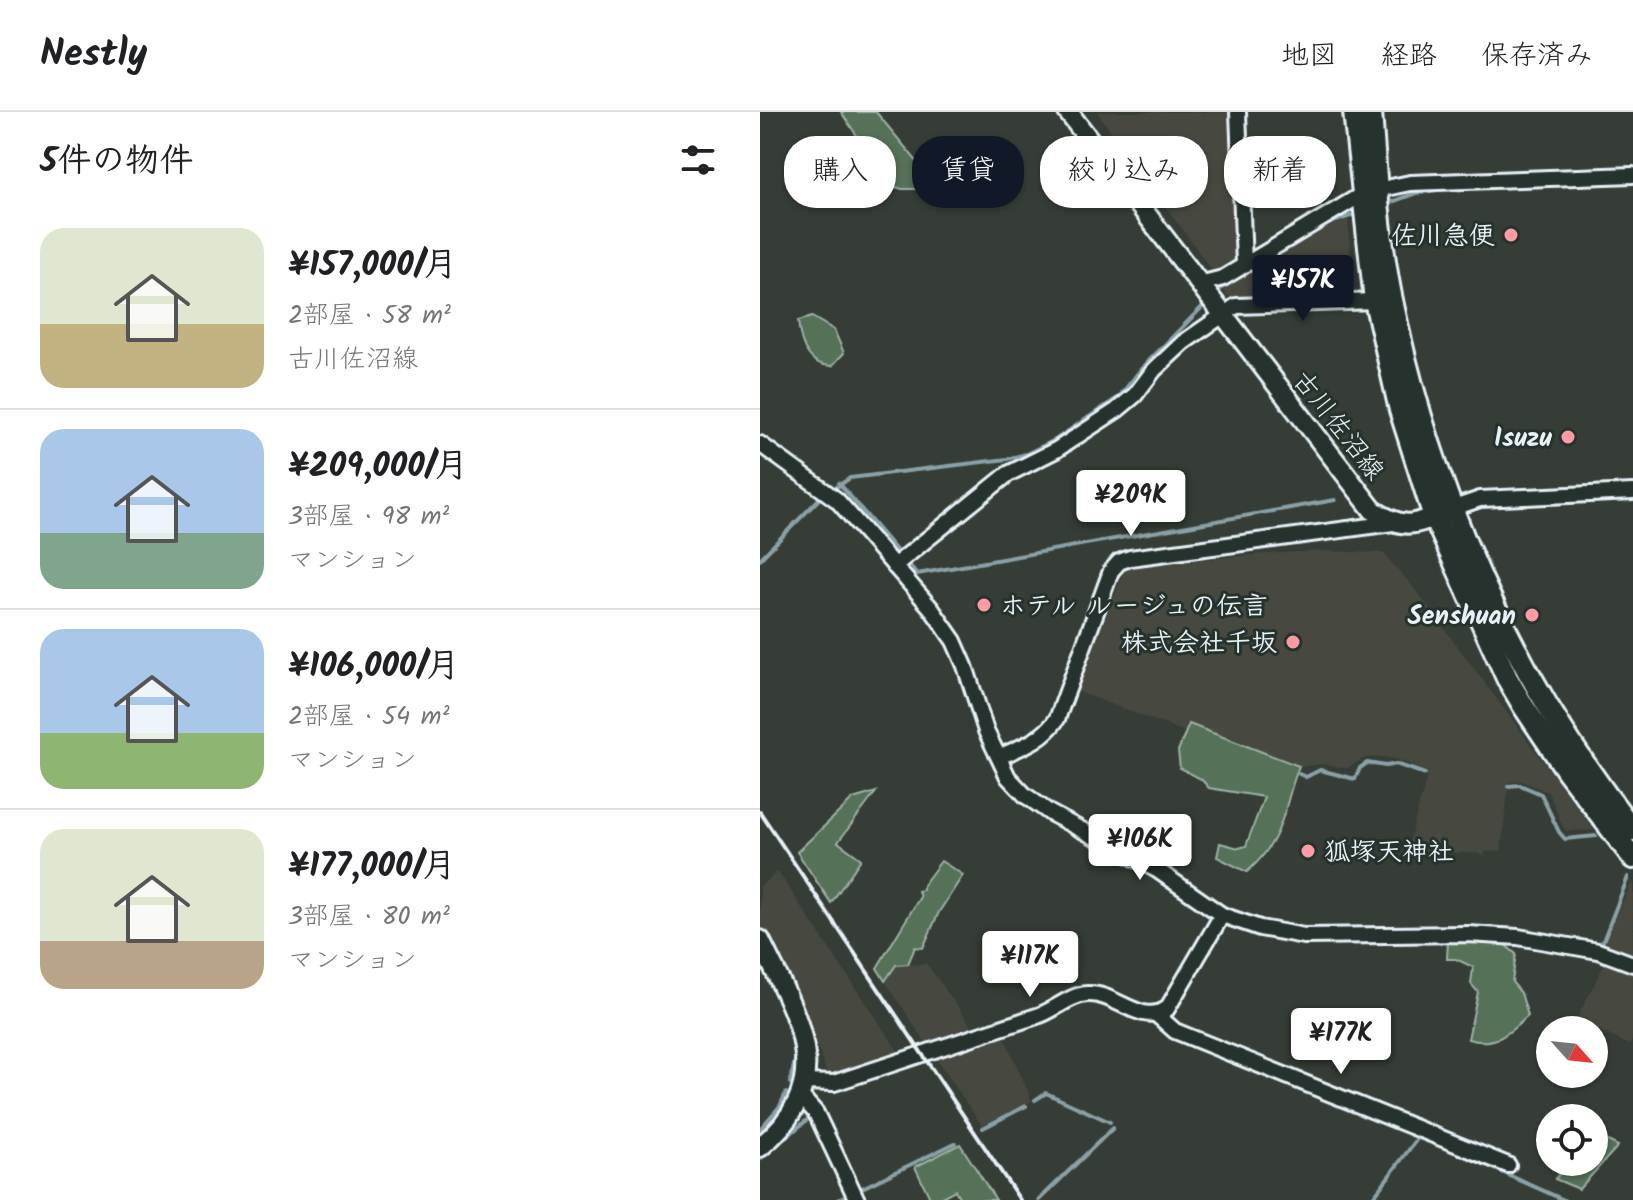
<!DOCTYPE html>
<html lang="ja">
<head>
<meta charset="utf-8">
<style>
	:root { --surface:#fff; --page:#f2f2f2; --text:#202124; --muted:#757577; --line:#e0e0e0; --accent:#111827 }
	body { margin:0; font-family:Kalam,"Klee One",sans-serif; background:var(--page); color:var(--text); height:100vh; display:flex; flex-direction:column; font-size:30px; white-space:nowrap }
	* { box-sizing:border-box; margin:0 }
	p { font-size:26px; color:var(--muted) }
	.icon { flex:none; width:44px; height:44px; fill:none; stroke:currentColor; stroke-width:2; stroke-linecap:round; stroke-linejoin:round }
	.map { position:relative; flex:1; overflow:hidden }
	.details { display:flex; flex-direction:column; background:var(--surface); width:760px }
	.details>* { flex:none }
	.hud { position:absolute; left:24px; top:24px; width:728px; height:72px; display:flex; gap:16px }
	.needle { width:52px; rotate:117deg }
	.tools { position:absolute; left:776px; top:904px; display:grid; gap:16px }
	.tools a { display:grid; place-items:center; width:72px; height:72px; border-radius:50%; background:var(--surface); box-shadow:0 2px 6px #0004; font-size:40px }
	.price { position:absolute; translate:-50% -68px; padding:0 18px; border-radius:8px; background:#fff; color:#222; font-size:26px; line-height:52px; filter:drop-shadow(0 2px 4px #0008) }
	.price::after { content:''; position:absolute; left:50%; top:48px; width:24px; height:18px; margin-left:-12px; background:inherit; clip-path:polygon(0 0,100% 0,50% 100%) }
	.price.selected { background:var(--accent); color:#fff }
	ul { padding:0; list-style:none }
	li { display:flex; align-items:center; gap:24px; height:200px; padding:0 40px }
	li+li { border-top:2px solid var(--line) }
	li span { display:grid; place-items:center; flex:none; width:224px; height:160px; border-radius:24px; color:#555 }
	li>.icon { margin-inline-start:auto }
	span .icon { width:96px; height:96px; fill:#fffc; stroke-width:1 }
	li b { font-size:34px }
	h2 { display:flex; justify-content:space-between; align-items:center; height:96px; padding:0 40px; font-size:34px }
	.chip { padding:0 28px; border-radius:32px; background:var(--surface); box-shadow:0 2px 6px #0004; font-size:28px; line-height:72px }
	.chip.selected { background:var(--accent); color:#fff }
	header { display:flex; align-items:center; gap:48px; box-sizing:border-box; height:112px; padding:0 40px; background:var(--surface); border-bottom:2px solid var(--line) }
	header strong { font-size:38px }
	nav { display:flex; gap:44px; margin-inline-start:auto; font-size:28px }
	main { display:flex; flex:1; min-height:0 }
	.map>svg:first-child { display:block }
	.built { fill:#474941 }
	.green { fill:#547158; stroke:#9eb1a8; stroke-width:2 }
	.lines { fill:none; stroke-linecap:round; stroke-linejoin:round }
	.stream { stroke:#8aa1a8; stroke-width:4 }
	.minor-casing { stroke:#e8f1f8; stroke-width:20 }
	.major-casing { stroke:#e8f1f8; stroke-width:24 }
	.highway-casing { stroke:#e8f1f8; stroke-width:26 }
	.minor { stroke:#26332d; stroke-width:14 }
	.major { stroke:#26332d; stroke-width:18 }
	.highway { stroke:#26332d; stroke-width:20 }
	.rail { stroke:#e8f1f8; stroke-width:4 }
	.poi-dot { fill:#ff9aa2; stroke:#26332d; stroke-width:3 }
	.labels { text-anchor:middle; stroke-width:6; stroke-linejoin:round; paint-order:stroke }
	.poi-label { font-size:26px; font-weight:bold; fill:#e8f1f8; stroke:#26332d; text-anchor:end }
	.street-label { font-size:26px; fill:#e8f1f8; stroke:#26332d }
</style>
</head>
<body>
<header>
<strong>Nestly</strong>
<nav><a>地図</a><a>経路</a><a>保存済み</a></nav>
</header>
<main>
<section class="details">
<h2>5件の物件<svg class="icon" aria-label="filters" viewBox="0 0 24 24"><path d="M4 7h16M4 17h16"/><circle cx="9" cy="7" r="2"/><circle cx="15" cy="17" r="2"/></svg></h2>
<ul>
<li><span style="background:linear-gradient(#dfe7d0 60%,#c2b280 0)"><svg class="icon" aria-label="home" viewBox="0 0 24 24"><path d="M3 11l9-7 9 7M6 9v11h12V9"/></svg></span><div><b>¥157,000/月</b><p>2部屋 · 58 m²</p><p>古川佐沼線</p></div></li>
<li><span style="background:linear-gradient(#a9c7e8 65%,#7fa58c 0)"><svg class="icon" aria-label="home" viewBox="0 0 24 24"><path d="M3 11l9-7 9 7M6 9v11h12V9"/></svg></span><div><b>¥209,000/月</b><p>3部屋 · 98 m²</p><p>マンション</p></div></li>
<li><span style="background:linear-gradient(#a9c7e8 65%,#8fb573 0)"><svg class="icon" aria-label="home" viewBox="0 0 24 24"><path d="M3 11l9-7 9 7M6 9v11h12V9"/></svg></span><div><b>¥106,000/月</b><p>2部屋 · 54 m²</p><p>マンション</p></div></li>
<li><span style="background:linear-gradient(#dfe7d0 70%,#b9a48a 0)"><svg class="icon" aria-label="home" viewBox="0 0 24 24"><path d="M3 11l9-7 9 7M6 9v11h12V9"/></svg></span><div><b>¥177,000/月</b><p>3部屋 · 80 m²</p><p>マンション</p></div></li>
</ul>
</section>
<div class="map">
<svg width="873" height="1088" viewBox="0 0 873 1088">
	<rect width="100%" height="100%" fill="#353d36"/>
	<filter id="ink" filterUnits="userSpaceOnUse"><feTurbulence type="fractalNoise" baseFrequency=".0125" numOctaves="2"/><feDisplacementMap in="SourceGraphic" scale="16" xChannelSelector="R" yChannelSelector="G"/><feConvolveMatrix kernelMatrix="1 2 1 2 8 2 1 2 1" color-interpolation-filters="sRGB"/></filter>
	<g filter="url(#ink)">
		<g class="built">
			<polygon points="337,0 474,0 479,151 460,162 454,161"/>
			<polygon points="588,108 593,184 484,190 466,183 463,176 468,171 560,118"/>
			<polygon points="559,439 623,441 655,477 834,718 805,719 788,680 761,669 749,670 741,739 725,740 724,744 717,741 650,741 649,731 668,660 639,648 622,645 605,646 587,656 562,652 542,655 428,612 425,620 316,579 364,460 371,455 490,443"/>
			<polygon points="18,760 140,942 93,961 68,966 49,908 0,814 0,774"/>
			<polygon points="873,768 873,843 843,832"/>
			<polygon points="846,849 873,857 873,926 870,933 816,908"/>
			<polygon points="167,852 215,919 169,936 125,869 136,853"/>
			<polygon points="243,922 272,989 222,1014 176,946"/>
		</g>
		<g class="green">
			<polygon points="81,0 116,0 169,64 158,77 142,77 130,73"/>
			<path d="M52 205 74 218 84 241 72 254C47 254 40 230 38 209Z"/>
			<path d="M429 612 539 654C522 697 526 726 487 760L457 745 460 731 479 736 486 734 504 685 449 676 441 667 420 656 418 639Z"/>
			<polygon points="116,680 78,730 101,747 71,791 37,740 93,687"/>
			<polygon points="181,749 203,763 179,800 163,836 155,835 148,852 136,853 125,869 117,856 160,785 158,779 163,778 163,773"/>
			<path d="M688 828 744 832 756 842 752 870 761 881 768 904C748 922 735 935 708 927L718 880 711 872 713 855 696 847H687Z"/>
			<polygon points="834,1022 858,1034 819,1077 795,1067 809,1050 834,1050"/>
			<polygon points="200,1032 236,1088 201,1088 195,1078 176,1088 171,1088 155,1055"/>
		</g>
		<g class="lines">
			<g class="stream">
				<polyline points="626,92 656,81 683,77"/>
				<polyline points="562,114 599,101"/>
				<polyline points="454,183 469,170"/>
				<polyline points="79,371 140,443"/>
				<polyline points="0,447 59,387 90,366 247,347 266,342 295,328 359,285 382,256 448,189"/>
				<polyline points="146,449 157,462 575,388"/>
				<polyline points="539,662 546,665 560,658 595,667 600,656 607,651 626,654 636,652 665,662"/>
				<polyline points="748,674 760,673 781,682 799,720 805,727 836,724"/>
				<polyline points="843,829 868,765"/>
				<polyline points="30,971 36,944"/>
				<polyline points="275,988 286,981 350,1010"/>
				<polyline points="223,1016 266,994"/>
				<polyline points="0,1017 20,994 26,981"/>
				<polyline points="697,1040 804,1088"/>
				<polyline points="0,1047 47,1008"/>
				<polyline points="98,1078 195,1031"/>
				<polyline points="78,1088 84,1085"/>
				<polyline points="279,1088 353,1016"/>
				<polyline points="611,1088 660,1023"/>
			</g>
			<defs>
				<g id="minor">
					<polyline points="478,0 484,152"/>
					<polyline points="617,78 650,71 873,63"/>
					<polyline points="439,172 463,166 601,83"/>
					<polyline points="0,332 77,388 171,496 194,529 205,554 226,619 248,665 265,683 290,701 397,758 462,803 500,816 544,824 708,822 758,825 838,839 873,852"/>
					<polyline points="691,397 720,387 873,380"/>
					<polyline points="134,454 248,362 296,338 357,298 375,283 394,258 424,230 476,194 615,189"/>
					<path d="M239 645C261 635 283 628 297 607L351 459 359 450 370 446 633 411"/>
					<polyline points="397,903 415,919 748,1053"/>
					<path d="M43 970 74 971C141 949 209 927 277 904 294 899 309 883 327 882 355 880 380 914 407 897L462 803"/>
					<polyline points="40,983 56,1001 97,1088"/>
				</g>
				<g id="major">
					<path d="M308 0 613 398C644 418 654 414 686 399"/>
					<path d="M0 828C36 904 81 968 0 1035"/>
				</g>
				<g id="highway">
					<polyline points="594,0 615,189 640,298 674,405 747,566 764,595 807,659 873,746"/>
					<path d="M611 0C616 64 619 129 633 193 672 382 753 566 873 718"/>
				</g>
			</defs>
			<use href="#minor" class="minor-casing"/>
			<use href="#major" class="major-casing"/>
			<use href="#highway" class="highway-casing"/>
			<use href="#minor" class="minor"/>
			<use href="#major" class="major"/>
			<use href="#highway" class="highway"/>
			<polyline class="rail" points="0,700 260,1088"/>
		</g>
	</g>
	<g class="poi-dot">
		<circle cx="751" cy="123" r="8"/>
		<circle cx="808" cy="325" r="8"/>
		<circle cx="224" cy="493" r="8"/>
		<circle cx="772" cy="503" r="8"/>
		<circle cx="533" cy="530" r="8"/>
		<circle cx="548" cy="739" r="8"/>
	</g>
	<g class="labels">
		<g class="poi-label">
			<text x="735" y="132">佐川急便</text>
			<text x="792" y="334">Isuzu</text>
			<text x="240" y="502" text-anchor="start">ホテル ルージュの伝言</text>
			<text x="756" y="512">Senshuan</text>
			<text x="517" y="539">株式会社千坂</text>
			<text x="564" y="748" text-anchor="start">狐塚天神社</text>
		</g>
		<g class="street-label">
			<text transform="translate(579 313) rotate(52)" y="9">古川佐沼線</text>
		</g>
	</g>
</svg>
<div class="tools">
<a><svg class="needle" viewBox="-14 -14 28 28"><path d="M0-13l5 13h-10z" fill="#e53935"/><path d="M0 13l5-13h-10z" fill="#757577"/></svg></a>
<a><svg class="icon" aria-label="locate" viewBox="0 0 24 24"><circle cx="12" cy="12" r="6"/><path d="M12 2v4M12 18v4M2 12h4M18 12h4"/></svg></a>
</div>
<b class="price selected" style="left:543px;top:211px">¥157K</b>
<b class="price" style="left:371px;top:426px">¥209K</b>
<b class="price" style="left:380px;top:770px">¥106K</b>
<b class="price" style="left:270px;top:887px">¥117K</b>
<b class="price" style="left:581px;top:964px">¥177K</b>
<div class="hud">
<a class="chip">購入</a>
<a class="chip selected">賃貸</a>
<a class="chip">絞り込み</a>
<a class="chip">新着</a>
</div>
</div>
</main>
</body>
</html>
